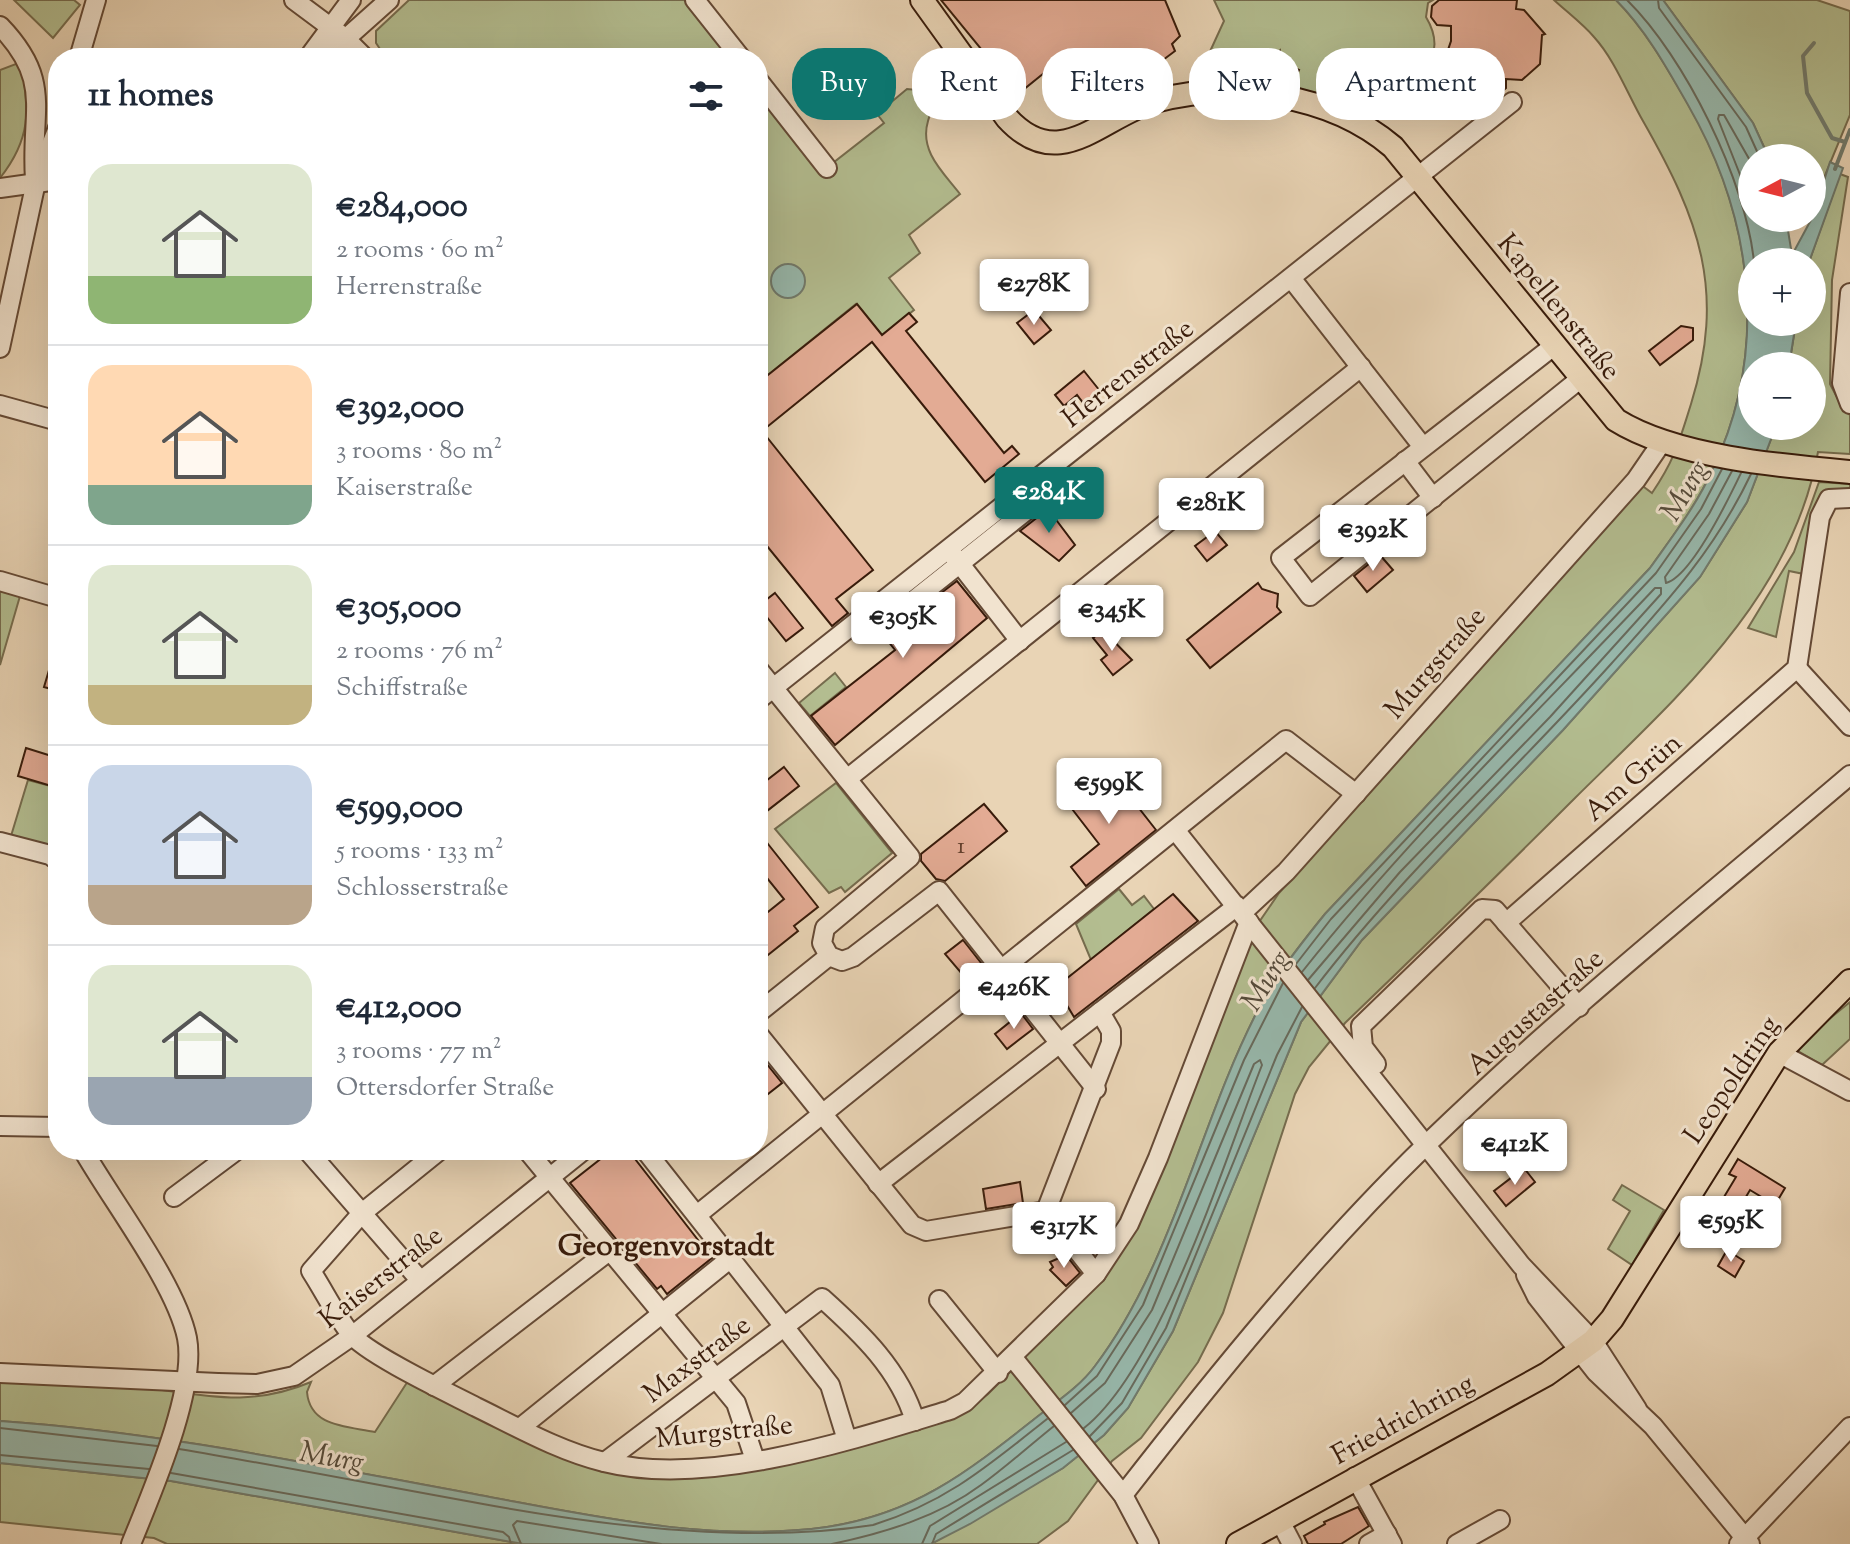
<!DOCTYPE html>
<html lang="en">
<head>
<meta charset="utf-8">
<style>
	:root { --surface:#fff; --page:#f2f2f3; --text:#1f2937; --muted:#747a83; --line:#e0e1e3; --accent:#0f766e }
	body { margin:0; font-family:"Sorts Mill Goudy",serif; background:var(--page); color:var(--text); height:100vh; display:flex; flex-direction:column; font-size:30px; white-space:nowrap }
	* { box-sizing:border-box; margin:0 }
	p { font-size:26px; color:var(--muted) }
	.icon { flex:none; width:44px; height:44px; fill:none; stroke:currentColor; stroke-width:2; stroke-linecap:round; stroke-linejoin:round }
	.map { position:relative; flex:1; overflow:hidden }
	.drawer { position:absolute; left:48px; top:48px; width:720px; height:1112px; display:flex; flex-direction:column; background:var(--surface); border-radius:32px; box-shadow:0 8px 32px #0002 }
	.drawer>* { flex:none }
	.guide { position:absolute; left:792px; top:48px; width:760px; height:72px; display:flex; gap:16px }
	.needle { width:52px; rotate:263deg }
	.fabs { position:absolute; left:1738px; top:144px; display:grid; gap:16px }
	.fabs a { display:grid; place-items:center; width:88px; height:88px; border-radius:50%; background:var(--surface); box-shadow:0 8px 32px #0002; font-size:40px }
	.price { position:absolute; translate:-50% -68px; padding:0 18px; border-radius:8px; background:#fff; color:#222; font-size:26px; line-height:52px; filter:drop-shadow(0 2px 4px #0008) }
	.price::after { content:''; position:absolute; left:50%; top:48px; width:24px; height:18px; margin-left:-12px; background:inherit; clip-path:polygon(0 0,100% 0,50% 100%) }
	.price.active { background:var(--accent); color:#fff }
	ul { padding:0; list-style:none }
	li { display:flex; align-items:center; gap:24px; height:200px; padding:0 40px }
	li+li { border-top:2px solid var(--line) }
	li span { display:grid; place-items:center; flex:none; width:224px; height:160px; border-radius:24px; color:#555 }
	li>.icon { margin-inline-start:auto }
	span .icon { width:96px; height:96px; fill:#fffc; stroke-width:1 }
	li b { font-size:34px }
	h2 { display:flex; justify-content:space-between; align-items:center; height:96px; padding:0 40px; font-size:34px }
	.tag { padding:0 28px; border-radius:32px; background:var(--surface); box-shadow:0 8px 32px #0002; font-size:28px; line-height:72px }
	.tag.active { background:var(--accent); color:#fff }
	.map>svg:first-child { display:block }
	.green { fill:#b3bd90; stroke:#766c4e; stroke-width:2 }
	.water { fill:#97b8ac; stroke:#717a6c; stroke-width:2 }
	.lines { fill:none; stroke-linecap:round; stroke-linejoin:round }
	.shore { stroke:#686a5c; stroke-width:2 }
	.stream { stroke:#717a6c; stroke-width:4 }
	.building { fill:#e3ab94; stroke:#391c0b; stroke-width:2 }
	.minor-casing { stroke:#654a36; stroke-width:22 }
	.major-casing { stroke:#391c0b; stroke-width:26 }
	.minor { stroke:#f1e3cf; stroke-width:18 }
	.major { stroke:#e9d4b5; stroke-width:22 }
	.labels { text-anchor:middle; stroke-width:6; stroke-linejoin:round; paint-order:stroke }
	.number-label { font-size:24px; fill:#64402d }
	.street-label { font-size:28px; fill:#391c0b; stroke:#f1e3cf }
	.water-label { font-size:30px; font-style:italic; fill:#554b3b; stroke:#f1e3cf }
	.neighbourhood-label { font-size:30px; font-weight:bold; fill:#391c0b; stroke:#f1e3cf }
</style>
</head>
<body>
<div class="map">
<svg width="1850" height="1544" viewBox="0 0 1850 1544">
	<rect width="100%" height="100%" fill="#e9d4b5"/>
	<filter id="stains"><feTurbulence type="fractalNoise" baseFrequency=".0025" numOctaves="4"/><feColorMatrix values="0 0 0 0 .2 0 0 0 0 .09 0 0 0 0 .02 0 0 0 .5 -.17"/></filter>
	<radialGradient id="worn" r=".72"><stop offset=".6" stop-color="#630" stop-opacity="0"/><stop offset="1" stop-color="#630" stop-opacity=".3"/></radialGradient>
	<g class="green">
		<polygon points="14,0 74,0 80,5 53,38"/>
		<polygon points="409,0 684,0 729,58 386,58 376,43 376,31"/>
		<path d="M1214 0H1433L1428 3 1426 17C1444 47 1432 75 1399 84L1397 102 1379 109 1325 86 1317 97 1221 80 1207 58 1224 21Z"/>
		<path d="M1554 0H1616C1646 30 1667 68 1688 104 1753 217 1770 351 1712 471 1696 506 1672 537 1650 568L1325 914C1300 945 1276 975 1258 1010 1199 1124 1173 1263 1095 1366 1079 1388 1053 1404 1032 1421 966 1473 914 1514 827 1527 711 1543 593 1516 479 1495 320 1466 161 1432 0 1421V1380C49 1383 99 1382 148 1388 209 1396 251 1407 311 1382L307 1392C310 1427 346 1426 375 1432L408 1381 516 1437 676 1474 971 1407 988 1394 1099 1283 1125 1246 1156 1180 1255 928 1279 893 1640 484 1652 493C1675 459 1679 442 1691 404 1726 291 1700 221 1643 121 1628 95 1615 60 1594 37 1583 24 1567 12 1554 0Z"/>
		<polygon points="1663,0 1817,0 1850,11 1850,115 1812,207 1812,158 1769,158 1753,123"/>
		<path d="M21 62C30 110 31 139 0 178V70Z"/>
		<path d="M941 71C941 90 933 103 928 121 919 151 943 172 960 194L909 235 920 253 889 278 914 310 882 335 856 304 758 383V95L820 173 884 123 877 114 907 89 917 90Z"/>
		<path d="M1840 174 1848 177 1832 280 1830 384 1842 407 1850 415V454L1818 452C1792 598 1676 698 1575 798 1499 874 1422 949 1345 1023L1309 1067 1295 1094 1223 1313 1198 1362 1141 1438 1112 1461 1068 1521 1037 1544H931L1063 1468 1104 1435 1128 1408 1173 1331 1301 1022 1362 940 1563 730 1700 577 1747 502 1776 426H1812V366H1789L1796 322H1812L1809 262Z"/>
		<polygon points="1819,482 1850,484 1850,492 1839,490 1804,574 1789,571 1776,637 1748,628 1794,552"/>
		<polygon points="0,591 20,596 0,665"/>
		<polygon points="835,673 846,687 810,716 799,703"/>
		<polygon points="28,780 58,788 58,848 11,836"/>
		<polygon points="836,783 892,853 845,892 841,887 829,893 775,829"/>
		<polygon points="1119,889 1132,905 1144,896 1154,909 1091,960 1076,924"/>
		<polygon points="1850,1002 1850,1039 1822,1065 1798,1051 1801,1042"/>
		<polygon points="1622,1185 1664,1210 1632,1265 1608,1249 1630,1211 1613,1200"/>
		<polygon points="0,1463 171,1481 523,1544 167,1544 154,1538 0,1522"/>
	</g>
	<g class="water">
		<path d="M1616 0H1663L1753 123 1769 158H1752V218H1786L1792 255 1812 218 1830 162 1843 168 1809 262H1752V322H1796L1789 366H1752V426H1776L1747 502 1700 577 1563 730 1362 940 1301 1022 1173 1331 1128 1408 1104 1435 1063 1468 970 1524 931 1544H523L171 1481 0 1463V1421C161 1432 320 1466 479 1495 593 1516 711 1543 827 1527 914 1514 966 1473 1032 1421 1053 1404 1079 1388 1095 1366 1173 1263 1199 1124 1258 1010 1276 975 1300 945 1325 914L1650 568C1672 537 1696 506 1712 471 1770 350 1753 218 1688 105 1667 68 1646 30 1616 0Z"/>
		<circle cx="788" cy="281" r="17"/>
	</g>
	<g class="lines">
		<g class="shore">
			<path d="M1627 0C1685 57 1746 181 1754 262"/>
			<polyline points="1658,0 1659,8 1746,127 1760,158"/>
			<polyline points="1752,164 1724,115 1719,115 1718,119 1752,205"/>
			<path d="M1732 471 1709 514 1665 577 1666 583C1692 576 1729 498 1741 473"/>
			<polyline points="1296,964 1331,919 1656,573 1701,509 1722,469"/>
			<path d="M1302 972C1410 836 1536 714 1655 588H1661V594L1550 717 1400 872 1308 980"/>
			<path d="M1315 988C1404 872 1513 773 1611 664 1666 603 1715 550 1751 474"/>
			<polyline points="1065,1405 1097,1376 1143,1305 1244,1060 1283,983"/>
			<path d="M1071 1413 1105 1383 1152 1310 1254 1064 1260 1060 1262 1065C1224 1161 1161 1367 1084 1428"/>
			<polyline points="0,1428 157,1446"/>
			<polyline points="1090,1436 1122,1403 1166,1328 1277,1055 1302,1007"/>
			<path d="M179 1449C281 1466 382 1486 483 1504 603 1526 754 1544 873 1525 947 1502 989 1465 1047 1419"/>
			<polyline points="0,1455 149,1469"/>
			<polyline points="171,1473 503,1532 509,1537 511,1544"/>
			<polyline points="521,1544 513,1525 517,1521 661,1544"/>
			<path d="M832 1544C884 1533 938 1517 981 1485 1006 1467 1029 1446 1054 1426"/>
			<polyline points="922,1544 930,1526 1066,1442"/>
			<polyline points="932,1544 936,1534 1073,1450"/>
		</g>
		<g class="stream">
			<polyline points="1814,43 1803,56 1807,93 1832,138 1845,142"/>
			<polyline points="1835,169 1850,130"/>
		</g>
	</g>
	<g class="building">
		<polygon points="941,0 1165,0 1180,36 1172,44 1175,51 1167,57 1112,98 1084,62 1076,68 1065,56 1018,94"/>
		<polygon points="1439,0 1517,0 1516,9 1524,10 1545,34 1542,35 1540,64 1522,80 1506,79 1506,88 1488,103 1468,93 1457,95 1437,116 1423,116 1414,105 1415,91 1425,82 1432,83 1440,73 1451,41 1451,26 1437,25 1431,17 1432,6"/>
		<polygon points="1280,51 1283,62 1299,70 1292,84 1275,76 1265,80"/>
		<polygon points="857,304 882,335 909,313 917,322 906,331 1004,453 1012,446 1019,454 985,482 872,342 762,431 873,570 836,599 848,613 832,626 758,535 758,383"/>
		<polygon points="1034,310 1051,330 1034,344 1017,323"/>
		<polygon points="1681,326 1693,328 1693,340 1660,365 1649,351"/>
		<polygon points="1084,371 1100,391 1084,404 1077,395 1064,406 1055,395"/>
		<polygon points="1048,509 1075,545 1059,561 1020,531"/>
		<polygon points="1215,531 1227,545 1207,561 1195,546"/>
		<polygon points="1380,555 1393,570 1367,592 1354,576"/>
		<polygon points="957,581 987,618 835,745 811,716 895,650 884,636"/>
		<polygon points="1258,583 1262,589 1278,594 1277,607 1281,612 1210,668 1187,640"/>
		<polygon points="775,593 803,628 786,641 758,606"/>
		<polygon points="1103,630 1132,660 1113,675 1101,660 1107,655 1093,638"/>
		<polygon points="55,650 58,650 58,691 44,687"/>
		<polygon points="26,748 58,758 58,788 18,776"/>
		<polygon points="784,767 799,786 758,818 758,787"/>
		<polygon points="1106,775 1113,775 1156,830 1086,886 1071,867 1099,844 1069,805"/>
		<polygon points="984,804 1007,831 945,881 936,879 921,861 921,854"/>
		<polygon points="768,844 818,907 794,926 798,931 758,963 758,920 784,899 758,867 758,852"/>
		<polygon points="1173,894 1198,921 1074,1017 1056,987"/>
		<polygon points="963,940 985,968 968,981 945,954"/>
		<polygon points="1021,1013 1033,1029 1007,1049 995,1034"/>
		<polygon points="758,1053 782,1083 758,1102"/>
		<polygon points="612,1150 628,1150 712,1258 667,1294 661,1286 657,1289 570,1183"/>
		<polygon points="1738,1159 1785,1188 1775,1205 1750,1190 1734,1217 1738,1220 1730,1234 1703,1217 1711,1203 1718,1207 1736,1177 1729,1174"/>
		<polygon points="1524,1168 1535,1182 1506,1206 1494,1191"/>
		<polygon points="1020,1182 1023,1203 986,1209 983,1189"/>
		<polygon points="1727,1250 1744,1261 1735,1277 1718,1266"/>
		<polygon points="1066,1255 1080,1273 1066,1286 1050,1270 1053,1267 1050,1262"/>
		<polygon points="1358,1507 1369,1526 1341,1544 1308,1544 1304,1536 1325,1524 1324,1522"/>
	</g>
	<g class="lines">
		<defs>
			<g id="minor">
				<polyline points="294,0 345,38 365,58"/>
				<polyline points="695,0 741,58"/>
				<path d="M0 26C54 82 30 111 35 179"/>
				<polyline points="79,58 96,0"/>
				<polyline points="308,58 351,0"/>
				<polyline points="324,58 389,0"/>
				<polyline points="758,80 827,168"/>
				<polyline points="0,188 58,180"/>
				<polyline points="1291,278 1423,447"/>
				<polyline points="1850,293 1842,383 1850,404"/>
				<polyline points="1555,345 1281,558 1310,596 1580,379"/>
				<polyline points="0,348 36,182 58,128"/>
				<polyline points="0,405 58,421"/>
				<polyline points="1405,461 1433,498"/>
				<polyline points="953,555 1020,641"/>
				<polyline points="0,581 58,598"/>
				<polyline points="914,600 1046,495"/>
				<polyline points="1797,668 1850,726"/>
				<polyline points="758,669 910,857 825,928 822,943 829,956 842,961 853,957 939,891 1096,1089"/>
				<polyline points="758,700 1512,102"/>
				<polyline points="847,779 1361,367"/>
				<polyline points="1176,831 1521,1265 1593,1341 1637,1409"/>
				<polyline points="0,842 50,855 58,861"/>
				<polyline points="1242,913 1286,872 1636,480 1662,442"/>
				<polyline points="1506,923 1797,668 1820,517 1829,499 1850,498"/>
				<polyline points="758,1013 829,956"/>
				<polyline points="758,1034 912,1225 926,1231 1046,1211 1111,1043 1111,1031 1100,1012"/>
				<polyline points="1779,1053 1850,1091"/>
				<polyline points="1376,1064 1363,1047 1361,1026 1482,909 1495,910 1579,1007"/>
				<polyline points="0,1126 58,1127"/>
				<path d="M83 1150C112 1201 176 1284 187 1338 197 1390 151 1494 131 1544"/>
				<polyline points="307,1150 420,1280"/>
				<path d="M440 1150 362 1213 311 1271C324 1291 335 1314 350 1333 366 1354 449 1393 476 1407 517 1427 559 1451 604 1462 707 1488 852 1440 950 1410L965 1402 1096 1274 1129 1224 1158 1158 1249 922"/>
				<polyline points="527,1150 736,1403 755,1460"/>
				<polyline points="645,1150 830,1385 847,1440"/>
				<polyline points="878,1184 1237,906"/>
				<polyline points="174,1197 237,1150"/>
				<polyline points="1046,1211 1096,1274"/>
				<polyline points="697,1215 1286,740 1356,794"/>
				<polyline points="1526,1275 1537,1297 1596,1372 1653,1426 1750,1544"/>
				<polyline points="939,1300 998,1373"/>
				<polyline points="1013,1358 1123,1495 1149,1544"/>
				<polyline points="0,1373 218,1383 257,1384 294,1376 352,1336 584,1150"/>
				<polyline points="434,1386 609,1251"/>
				<polyline points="520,1428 731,1258"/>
				<path d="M605 1462 822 1298C861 1333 900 1370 915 1421"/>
				<polyline points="1355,1477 1392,1544"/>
				<path d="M1123 1495C1218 1373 1316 1252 1427 1144 1561 1014 1708 896 1850 775"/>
				<polyline points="1280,1521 1292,1544"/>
				<polyline points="1369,1544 1387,1534"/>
				<polyline points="1457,1544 1500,1520"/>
				<polyline points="1739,1544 1850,1427"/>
			</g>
			<g id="major">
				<path d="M922 0 1007 118C1060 176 1102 115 1155 101 1233 80 1331 94 1393 147L1616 420C1675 457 1781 466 1850 472"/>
				<polyline points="1238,1544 1547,1374 1593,1341 1612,1319 1779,1053 1850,981"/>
			</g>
		</defs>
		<use href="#minor" class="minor-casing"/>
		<use href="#major" class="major-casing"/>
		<use href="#minor" class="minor"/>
		<use href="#major" class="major"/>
	</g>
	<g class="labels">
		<g class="number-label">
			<text x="961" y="853">1</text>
		</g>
		<g class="street-label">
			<text transform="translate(1560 306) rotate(51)" y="10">Kapellenstraße</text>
			<text transform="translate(1127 372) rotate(-38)" y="10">Herrenstraße</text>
			<text transform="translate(1434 662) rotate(-49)" y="10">Murgstraße</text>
			<text transform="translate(1632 776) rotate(-41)" y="10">Am Grün</text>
			<text transform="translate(1534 1011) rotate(-42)" y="10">Augustastraße</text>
			<text transform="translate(1730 1079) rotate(-56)" y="10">Leopoldring</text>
			<text transform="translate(380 1276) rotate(-38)" y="10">Kaiserstraße</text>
			<text transform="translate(696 1358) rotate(-37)" y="10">Maxstraße</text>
			<text transform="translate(1402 1418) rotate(-29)" y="10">Friedrichring</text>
			<text transform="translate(724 1430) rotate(-6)" y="10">Murgstraße</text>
		</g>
		<g class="water-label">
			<text transform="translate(1684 490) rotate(-59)" y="10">Murg</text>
			<text transform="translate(1265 980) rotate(-58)" y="10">Murg</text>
			<text transform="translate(332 1456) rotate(10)" y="10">Murg</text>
		</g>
		<g class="neighbourhood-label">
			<text x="666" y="1255">Georgenvorstadt</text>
		</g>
	</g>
	<rect width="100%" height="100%" filter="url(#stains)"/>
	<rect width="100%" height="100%" fill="url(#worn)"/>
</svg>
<div class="fabs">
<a><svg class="needle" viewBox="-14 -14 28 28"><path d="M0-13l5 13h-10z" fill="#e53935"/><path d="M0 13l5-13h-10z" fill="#747a83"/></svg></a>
<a>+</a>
<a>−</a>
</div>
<b class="price" style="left:1034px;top:327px">€278K</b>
<b class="price active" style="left:1049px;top:535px">€284K</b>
<b class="price" style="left:1211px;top:546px">€281K</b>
<b class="price" style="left:1373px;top:573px">€392K</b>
<b class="price" style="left:1112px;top:653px">€345K</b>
<b class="price" style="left:903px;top:660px">€305K</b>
<b class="price" style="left:1109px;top:826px">€599K</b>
<b class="price" style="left:1014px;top:1031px">€426K</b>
<b class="price" style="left:1515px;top:1187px">€412K</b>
<b class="price" style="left:1731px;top:1264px">€595K</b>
<b class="price" style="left:1064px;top:1270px">€317K</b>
<div class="guide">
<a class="tag active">Buy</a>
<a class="tag">Rent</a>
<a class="tag">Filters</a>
<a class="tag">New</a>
<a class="tag">Apartment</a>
</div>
<section class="drawer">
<h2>11 homes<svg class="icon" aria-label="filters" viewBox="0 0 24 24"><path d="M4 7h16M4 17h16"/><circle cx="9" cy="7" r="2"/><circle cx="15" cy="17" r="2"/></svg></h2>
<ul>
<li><span style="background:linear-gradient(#dfe7d0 70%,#8fb573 0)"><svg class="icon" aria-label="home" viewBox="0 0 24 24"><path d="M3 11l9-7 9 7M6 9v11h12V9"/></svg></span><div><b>€284,000</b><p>2 rooms · 60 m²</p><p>Herrenstraße</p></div></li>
<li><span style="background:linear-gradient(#ffd9b3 75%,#7fa58c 0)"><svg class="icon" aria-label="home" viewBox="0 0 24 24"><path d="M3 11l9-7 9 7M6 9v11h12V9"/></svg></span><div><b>€392,000</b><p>3 rooms · 80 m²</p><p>Kaiserstraße</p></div></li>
<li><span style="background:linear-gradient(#dfe7d0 75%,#c2b280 0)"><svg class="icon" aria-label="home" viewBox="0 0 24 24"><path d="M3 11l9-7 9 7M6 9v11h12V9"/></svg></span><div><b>€305,000</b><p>2 rooms · 76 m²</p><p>Schiffstraße</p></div></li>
<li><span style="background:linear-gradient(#c9d6e8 75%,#b9a48a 0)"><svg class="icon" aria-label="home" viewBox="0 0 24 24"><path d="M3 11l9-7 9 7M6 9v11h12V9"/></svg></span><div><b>€599,000</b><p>5 rooms · 133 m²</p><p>Schlosserstraße</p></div></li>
<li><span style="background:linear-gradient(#dfe7d0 70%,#9aa5b1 0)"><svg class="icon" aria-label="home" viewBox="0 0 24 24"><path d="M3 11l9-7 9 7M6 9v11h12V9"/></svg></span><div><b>€412,000</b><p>3 rooms · 77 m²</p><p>Ottersdorfer Straße</p></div></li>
</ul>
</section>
</div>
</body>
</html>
